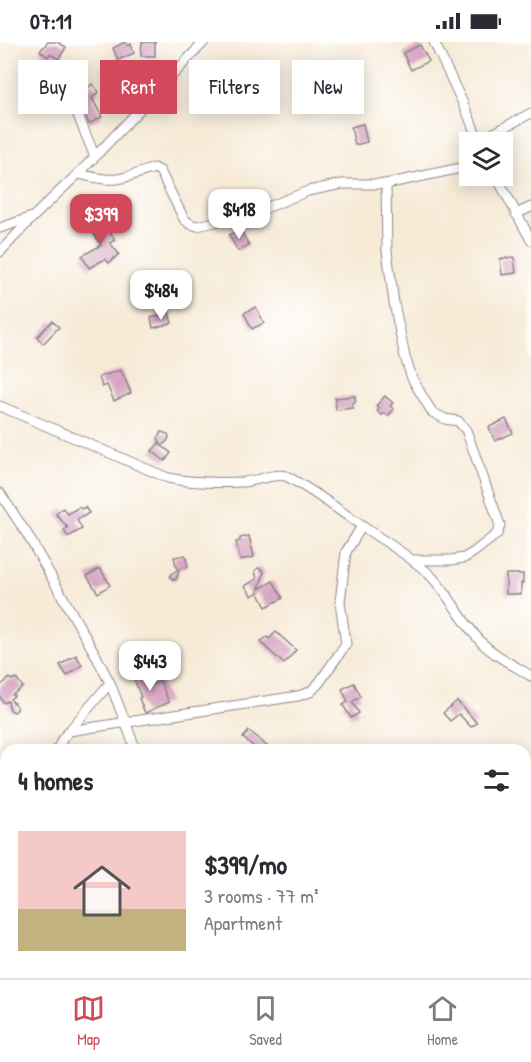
<!DOCTYPE html>
<html lang="en">
<head>
<meta charset="utf-8">
<style>
	:root { --surface:#fff; --page:#f7f7f7; --text:#2b2b33; --muted:#7c7c81; --line:#e1e1e2; --accent:#d1495b }
	body { margin:0; font-family:"Patrick Hand",sans-serif; background:var(--page); color:var(--text); height:100vh; display:flex; flex-direction:column; font-size:22px; white-space:nowrap }
	* { box-sizing:border-box; margin:0 }
	p { font-size:20px; color:var(--muted) }
	.icon { flex:none; width:33px; height:33px; fill:none; stroke:currentColor; stroke-width:2; stroke-linecap:round; stroke-linejoin:round }
	.map { position:relative; flex:1; overflow:hidden }
	.side { position:absolute; left:0px; top:702px; width:531px; height:234px; display:flex; flex-direction:column; background:var(--surface); border-radius:18px 18px 0 0; box-shadow:0 3px 15px #0003 }
	.side>* { flex:none }
	.hud { position:absolute; left:18px; top:18px; width:495px; height:54px; display:flex; gap:12px }
	.fabs { position:absolute; left:459px; top:90px; display:grid; gap:12px }
	.fabs a { display:grid; place-items:center; width:54px; height:54px; border-radius:0px; background:var(--surface); box-shadow:0 3px 15px #0003; font-size:30px }
	.price { position:absolute; translate:-50% -51px; padding:0 14px; border-radius:12px; background:#fff; color:#222; font-size:20px; line-height:39px; filter:drop-shadow(0 2px 3px #0008) }
	.price::after { content:''; position:absolute; left:50%; top:36px; width:18px; height:14px; margin-left:-9px; background:inherit; clip-path:polygon(0 0,100% 0,50% 100%) }
	.price.selected { background:var(--accent); color:#fff }
	ul { padding:0; list-style:none }
	li { display:flex; align-items:center; gap:18px; height:150px; padding:0 18px }
	li+li { border-top:2px solid var(--line) }
	li span { display:grid; place-items:center; flex:none; width:168px; height:120px; border-radius:0px; color:#555 }
	li>.icon { margin-inline-start:auto }
	span .icon { width:72px; height:72px; fill:#fffc; stroke-width:1 }
	li b { font-size:26px }
	h2 { display:flex; justify-content:space-between; align-items:center; height:72px; padding:0 18px; font-size:26px }
	.chip { padding:0 21px; border-radius:0px; background:var(--surface); box-shadow:0 3px 15px #0003; font-size:21px; line-height:54px }
	.chip.selected { background:var(--accent); color:#fff }
	.status { display:flex; justify-content:space-between; align-items:center; height:42px; padding:0 30px; background:var(--surface); direction:ltr }
	.status svg { height:16px; fill:currentColor }
	.tab-bar { display:flex; justify-content:space-around; align-items:center; height:84px; border-top:2px solid var(--line); background:var(--surface); font-size:16px; color:var(--muted) }
	.tab-bar a { display:grid; justify-items:center; gap:3px }
	.tab-bar .selected { color:var(--accent) }
	.map>svg:first-child { display:block }
	.building { fill:#d8a6c2 }
	.lines { fill:none; stroke-linecap:round; stroke-linejoin:round }
	.minor-casing { stroke:#8c868a; stroke-width:11 }
	.minor { stroke:#fff; stroke-width:9 }
</style>
</head>
<body>
<div class="status"><b>07:11</b><svg viewBox="0 0 49 12"><path d="M0 12V9h3v3zM5 12V6h3v6zM10 12V3h3v9zM15 12V0h3v12zM26 1h20v11H26zM47 4h2v5h-2z"/></svg></div>
<div class="map">
<svg width="531" height="936" viewBox="0 0 531 936">
	<rect width="100%" height="100%" fill="#fff"/>
	<filter id="ink" filterUnits="userSpaceOnUse"><feTurbulence type="fractalNoise" baseFrequency=".0167" numOctaves="2"/><feDisplacementMap in="SourceGraphic" scale="12" xChannelSelector="R" yChannelSelector="G"/><feConvolveMatrix kernelMatrix="1 2 1 2 8 2 1 2 1" color-interpolation-filters="sRGB"/></filter>
	<filter id="wash" filterUnits="userSpaceOnUse"><feTurbulence type="fractalNoise" baseFrequency=".008" numOctaves="4" result="noise"/><feDisplacementMap in="SourceGraphic" scale="24" xChannelSelector="R" yChannelSelector="G"/><feGaussianBlur stdDeviation="1.35" result="paint"/><feColorMatrix in="noise" values="0 0 0 0 0 0 0 0 0 0 0 0 0 0 0 0 0 1.4 0 .05"/><feComposite in="paint" operator="in"/></filter>
	<g filter="url(#wash)">
		<rect width="100%" height="100%" fill="#f7ebd8"/>
		<g id="blocks">
			<g class="building">
				<polygon points="48,0 57,0 66,5 59,17 50,12 48,15 40,9"/>
				<polygon points="125,0 128,4 131,2 134,11 118,18 113,6"/>
				<polygon points="142,0 155,0 155,14 141,14"/>
				<polygon points="420,3 429,19 411,28 403,11"/>
				<polygon points="212,32 217,46 205,51 200,37"/>
				<polygon points="92,42 99,50 92,56 102,75 89,82 77,53 85,49"/>
				<polygon points="328,42 331,59 344,58 345,64 321,68 318,43"/>
				<polygon points="363,82 367,100 355,103 351,85"/>
				<polygon points="101,176 115,198 110,201 119,212 109,221 105,217 89,226 82,214 101,203 89,183"/>
				<polygon points="240,187 249,203 238,209 229,193"/>
				<polygon points="514,215 516,231 502,233 500,217"/>
				<polygon points="256,265 264,281 252,287 244,271"/>
				<polygon points="169,271 172,281 153,286 151,276"/>
				<polygon points="52,279 59,285 43,302 37,295"/>
				<polygon points="121,328 131,351 114,359 107,343 102,345 99,335"/>
				<polygon points="355,354 355,361 352,361 353,366 336,368 335,356"/>
				<polygon points="385,354 393,361 390,364 394,367 388,374 385,371 382,373 377,369 380,366 376,364"/>
				<polygon points="506,377 513,391 495,399 489,385"/>
				<polygon points="161,390 168,392 169,395 168,398 162,404 171,411 165,419 152,409 159,401 161,403 158,396"/>
				<polygon points="79,465 82,467 85,465 89,471 77,478 82,487 68,495 64,488 68,486 56,472 63,466 68,472"/>
				<polygon points="249,494 254,515 240,518 236,500 240,499 240,496"/>
				<polygon points="185,513 188,525 179,527 177,536 175,538 172,537 170,535 171,532 177,528 174,515"/>
				<polygon points="100,526 110,543 98,551 87,534"/>
				<polygon points="258,526 262,527 264,530 259,547 273,539 283,556 266,565 258,550 252,554 245,544 257,537 255,529"/>
				<polygon points="506,532 523,532 523,541 521,541 521,552 506,552"/>
				<polygon points="276,590 296,608 284,622 260,600 267,595 269,597"/>
				<polygon points="76,613 82,623 67,634 60,623"/>
				<polygon points="145,627 151,643 160,639 169,660 145,671 139,656 141,655 132,632"/>
				<polygon points="10,636 12,638 16,636 23,645 12,653 14,654 10,657 17,664 17,668 14,670 10,668 8,659 4,661 0,655 0,644"/>
				<polygon points="354,641 361,655 352,660 359,671 351,676 343,663 348,660 342,647"/>
				<polygon points="457,659 477,681 471,685 459,672 450,679 443,671"/>
				<polygon points="249,689 257,695 271,708 258,708 243,696"/>
			</g>
		</g>
	</g>
	<g filter="url(#ink)">
		<use href="#blocks" fill-opacity="0" stroke="#8c868a" stroke-width="1.5"/>
		<g class="lines">
			<defs>
				<g id="minor">
					<polyline points="434,0 467,70 479,100"/>
					<polyline points="70,54 95,115"/>
					<polyline points="479,99 531,71"/>
					<path d="M78 132C90 134 104 139 117 137 130 135 142 130 154 126L160 129 184 177 190 182 197 184 251 172 308 149 342 142H386L470 124"/>
					<polyline points="496,134 531,198"/>
					<polyline points="386,142 387,209 394,261 405,315 412,336 421,352 432,370 445,377 458,379 466,388 500,483 497,492 474,510 464,516 451,518 413,518"/>
					<polyline points="516,172 531,165"/>
					<polyline points="0,186 32,175"/>
					<polyline points="0,210 35,173 85,125 204,0"/>
					<path d="M0 364 168 436C192 441 220 441 244 440 258 439 272 431 286 434 313 448 337 467 362 484 385 500 409 513 429 532 450 553 462 580 482 601 495 614 515 624 531 634"/>
					<polyline points="0,451 27,492 94,610 110,641 136,708"/>
					<polyline points="69,689 298,654 310,650 319,641 346,602 340,560 346,510 362,484"/>
					<polyline points="57,708 63,696 110,641"/>
					<polyline points="0,821 6,816"/>
					<polyline points="0,902 6,917"/>
					<polyline points="525,904 531,769"/>
					<polyline points="525,923 531,924"/>
					<polyline points="11,930 13,936"/>
					<polyline points="95,930 96,936"/>
					<polyline points="232,930 236,936"/>
					<polyline points="213,936 221,930"/>
					<polyline points="524,936 524,930"/>
				</g>
			</defs>
			<use href="#minor" class="minor-casing"/>
			<use href="#minor" class="minor"/>
		</g>
	</g>
</svg>
<div class="fabs">
<a><svg class="icon" aria-label="layers" viewBox="0 0 24 24"><path d="M12 4l9 5-9 5-9-5zM3 14l9 5 9-5"/></svg></a>
</div>
<b class="price" style="left:239px;top:198px">$418</b>
<b class="price selected" style="left:101px;top:203px">$399</b>
<b class="price" style="left:161px;top:279px">$484</b>
<b class="price" style="left:150px;top:650px">$443</b>
<div class="hud">
<a class="chip">Buy</a>
<a class="chip selected">Rent</a>
<a class="chip">Filters</a>
<a class="chip">New</a>
</div>
<section class="side">
<h2>4 homes<svg class="icon" aria-label="filters" viewBox="0 0 24 24"><path d="M4 7h16M4 17h16"/><circle cx="9" cy="7" r="2"/><circle cx="15" cy="17" r="2"/></svg></h2>
<ul>
<li><span style="background:linear-gradient(#f6c9c9 65%,#c2b280 0)"><svg class="icon" aria-label="home" viewBox="0 0 24 24"><path d="M3 11l9-7 9 7M6 9v11h12V9"/></svg></span><div><b>$399/mo</b><p>3 rooms · 77 m²</p><p>Apartment</p></div></li>
</ul>
</section>
</div>
<nav class="tab-bar">
<a class="selected"><svg class="icon" aria-label="map" viewBox="0 0 24 24"><path d="M3 6l6-2 6 2 6-2v14l-6 2-6-2-6 2zM9 4v14M15 6v14"/></svg>Map</a>
<a><svg class="icon" aria-label="saved" viewBox="0 0 24 24"><path d="M7 4h10v16l-5-4-5 4z"/></svg>Saved</a>
<a><svg class="icon" aria-label="home" viewBox="0 0 24 24"><path d="M3 11l9-7 9 7M6 9v11h12V9"/></svg>Home</a>
</nav>
</body>
</html>
